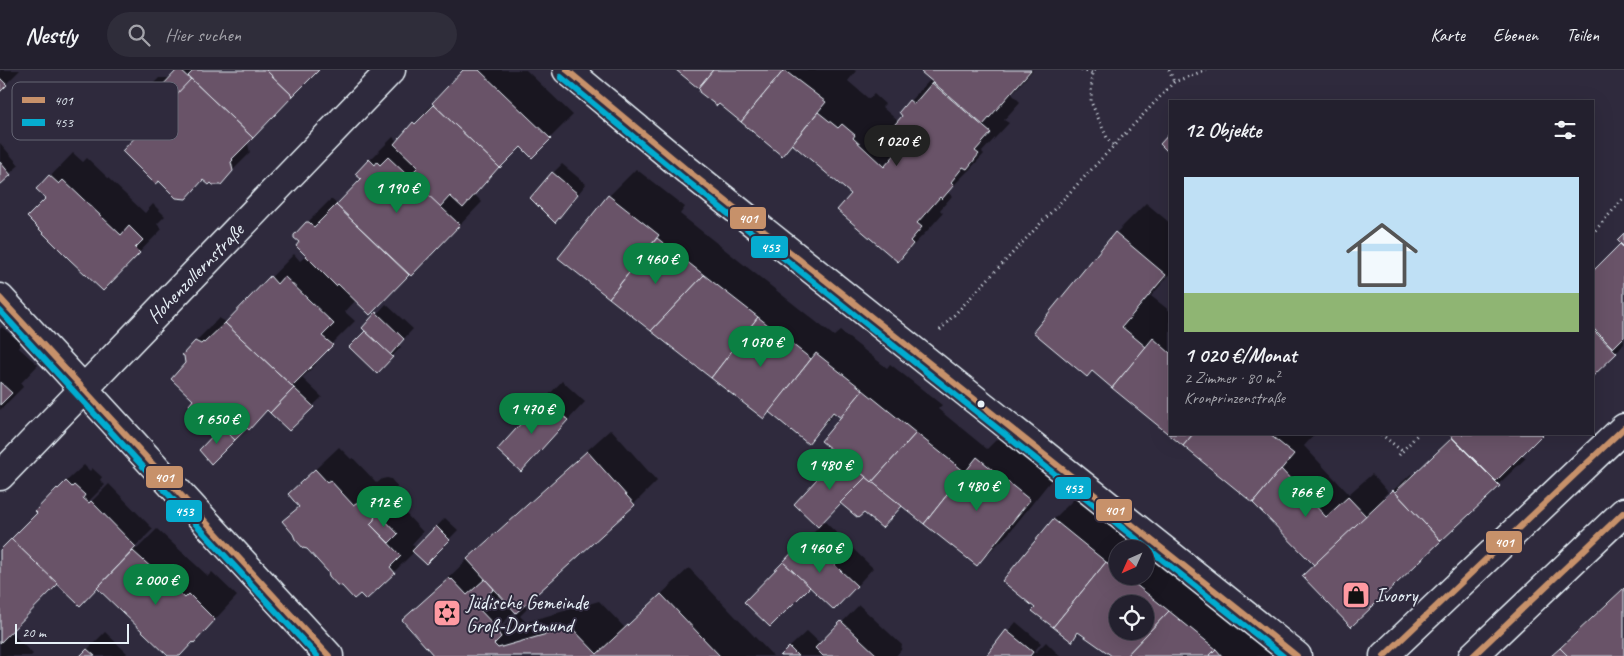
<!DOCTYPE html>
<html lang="de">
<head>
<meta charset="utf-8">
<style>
	:root { --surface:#23202e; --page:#2f2d3a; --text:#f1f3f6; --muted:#a3a3aa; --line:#403e4a; --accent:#0b8043 }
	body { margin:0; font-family:Caveat,sans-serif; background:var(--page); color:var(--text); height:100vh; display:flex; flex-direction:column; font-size:19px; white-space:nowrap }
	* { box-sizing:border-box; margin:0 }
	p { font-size:16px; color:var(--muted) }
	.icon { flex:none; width:28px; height:28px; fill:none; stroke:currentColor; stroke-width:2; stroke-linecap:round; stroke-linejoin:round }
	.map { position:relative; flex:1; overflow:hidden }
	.details { position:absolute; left:1169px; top:30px; width:425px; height:335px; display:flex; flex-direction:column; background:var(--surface); border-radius:0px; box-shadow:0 5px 20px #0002,0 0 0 1px var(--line) }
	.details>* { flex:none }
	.needle { width:32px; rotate:225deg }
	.controls { position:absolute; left:1109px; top:470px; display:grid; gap:10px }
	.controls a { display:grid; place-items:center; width:45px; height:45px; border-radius:50%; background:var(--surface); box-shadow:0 5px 20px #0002,0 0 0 1px var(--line); font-size:25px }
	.scale { position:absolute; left:15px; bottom:12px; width:114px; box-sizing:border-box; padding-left:5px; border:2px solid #e8f1f8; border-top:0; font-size:14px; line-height:18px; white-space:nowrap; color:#e8f1f8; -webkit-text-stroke:4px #2f2a3d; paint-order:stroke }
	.price { position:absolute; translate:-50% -42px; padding:0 11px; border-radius:18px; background:var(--accent); color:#fff; font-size:16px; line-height:32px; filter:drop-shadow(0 1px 2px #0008) }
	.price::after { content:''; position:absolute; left:50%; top:30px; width:15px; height:11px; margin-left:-8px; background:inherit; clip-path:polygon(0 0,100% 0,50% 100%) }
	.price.selected { background:#222; color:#fff }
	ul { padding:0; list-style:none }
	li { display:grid; align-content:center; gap:10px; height:265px; padding:0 15px }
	li span { display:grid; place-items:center; height:155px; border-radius:0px; color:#555 }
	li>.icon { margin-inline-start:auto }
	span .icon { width:90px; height:90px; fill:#fffc; stroke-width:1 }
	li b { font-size:21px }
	h2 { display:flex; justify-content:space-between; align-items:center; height:60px; padding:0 15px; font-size:21px }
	header { display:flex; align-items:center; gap:30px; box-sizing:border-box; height:70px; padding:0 25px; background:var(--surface); border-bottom:1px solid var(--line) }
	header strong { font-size:24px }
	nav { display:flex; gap:28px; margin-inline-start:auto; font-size:18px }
	.search { width:350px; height:45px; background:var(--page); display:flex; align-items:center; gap:12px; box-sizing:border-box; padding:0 18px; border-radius:28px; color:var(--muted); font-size:19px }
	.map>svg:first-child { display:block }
	.shadow { fill:#0007; fill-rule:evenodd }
	.building { fill:#695368; stroke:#e8f1f8; fill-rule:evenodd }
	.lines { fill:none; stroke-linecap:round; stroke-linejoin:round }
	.minor-casing { stroke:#e8f1f8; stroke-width:31 }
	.secondary-casing { stroke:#e8f1f8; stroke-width:31 }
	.path { stroke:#e8f1f8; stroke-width:3; stroke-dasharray:1 4; stroke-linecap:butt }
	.minor { stroke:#2f2a3d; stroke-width:28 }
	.secondary { stroke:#2f2a3d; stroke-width:28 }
	.bus-1-casing { stroke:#2f2a3d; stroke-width:10 }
	.bus-2-casing { stroke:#2f2a3d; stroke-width:10 }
	.bus-1 { stroke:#c7916a; stroke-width:6 }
	.bus-2 { stroke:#06acd0; stroke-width:6 }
	.bus-dot { fill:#e8f1f8; stroke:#2f2a3d; stroke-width:2 }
	.labels { text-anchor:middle; stroke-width:4; stroke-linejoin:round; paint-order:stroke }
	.street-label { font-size:20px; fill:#e8f1f8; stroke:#2f2a3d }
	.poi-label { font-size:20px; fill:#e8f1f8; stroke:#2f2a3d; text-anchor:start }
	.key { fill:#2f2a3d; stroke:#666675; stroke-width:1 }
	.key-label { font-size:14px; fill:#e8f1f8 }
	.line-badge { stroke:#2f2a3d; stroke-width:2 }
	.badge-label { font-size:14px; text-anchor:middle; font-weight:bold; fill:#fff }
</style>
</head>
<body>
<header>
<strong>Nestly</strong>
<div class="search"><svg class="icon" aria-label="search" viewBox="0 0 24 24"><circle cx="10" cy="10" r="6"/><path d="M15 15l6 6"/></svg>Hier suchen</div>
<nav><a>Karte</a><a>Ebenen</a><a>Teilen</a></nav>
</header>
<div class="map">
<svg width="1624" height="586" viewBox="0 0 1624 586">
	<rect width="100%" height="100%" fill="#2f2a3d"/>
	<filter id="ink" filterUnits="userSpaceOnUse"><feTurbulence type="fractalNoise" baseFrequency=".02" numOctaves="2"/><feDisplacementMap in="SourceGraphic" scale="10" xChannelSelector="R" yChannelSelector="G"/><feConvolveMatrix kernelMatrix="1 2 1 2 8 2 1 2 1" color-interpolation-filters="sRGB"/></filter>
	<g filter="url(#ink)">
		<g class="shadow">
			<polygon points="0,0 20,0 0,20"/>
			<polygon points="179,0 317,0 248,72 249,72 248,74 250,83 220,113 204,109 145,59 152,30 150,17 159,8 171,8"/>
			<polygon points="464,0 526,0 573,45 532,86 521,75 500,96 474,124 482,132 434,182 393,220 356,230 345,242 355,251 314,292 316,294 302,308 322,327 289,359 268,339 247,356 211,392 200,380 223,357 195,330 186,294 195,272 219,248 226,252 228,251 294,184 300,191 307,185 307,153 331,129 338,135 363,109 357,103 393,67 398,72 431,36 433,37 436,34"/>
			<polygon points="679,0 854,0 856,1 848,11 869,29 874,24 885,34 882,37 899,52 904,46 910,31 931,9 925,0 1033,0 1012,24 1020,32 1004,50 1009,53 982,82 984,84 972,97 947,122 952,126 940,140 943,143 928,160 898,191 853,123 793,73 782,84"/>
			<polygon points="0,73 19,95 0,113"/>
			<polygon points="73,83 83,92 87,88 145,143 153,134 165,146 157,154 162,159 126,196 38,119"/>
			<polygon points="562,94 586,114 564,142 553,103"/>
			<polygon points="636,99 685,137 680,144 834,266 840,261 887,298 890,294 942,335 938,339 987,379 1008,358 1060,399 1008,464 977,494 902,435 864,441 841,432 823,450 873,498 852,521 810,515 746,532 819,457 795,434 840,385 842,347 836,342 808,372 770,341 763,348 560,188 609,126"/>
			<polygon points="1146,133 1170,153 1170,204 1151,226 1170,241 1170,363 1093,299 1116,163"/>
			<polygon points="1624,165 1624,274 1592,306 1592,203 1622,174"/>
			<polygon points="386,234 413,259 398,275 401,277 377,302 351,277 367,261 364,258"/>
			<polygon points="2,257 21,273 19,278 38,295 21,313 23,317 0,340 0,259"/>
			<polygon points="562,311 585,332 521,400 545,329"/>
			<path d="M611 359 657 411 634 434 523 534 527 539 520 546 526 552 599 531 625 558 689 498 773 586H436L404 550 492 466ZM519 537 521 539 493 567 491 565Z"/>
			<polygon points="1171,364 1315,364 1304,376 1349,424 1372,404 1388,422 1383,427 1385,428 1411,404 1413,406 1454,367 1451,364 1542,364 1521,384 1526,388 1351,555 1315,494 1254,432"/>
			<polygon points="339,377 351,389 353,388 377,413 382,409 387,408 391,409 397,416 396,425 393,430 423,462 412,474 416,478 445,448 458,460 426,493 415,481 394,502 360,522 329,501 284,451 300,436 289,424"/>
			<polygon points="84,395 90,401 92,398 102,407 100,410 105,415 86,434 87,436 109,414 153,459 135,477 137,479 157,459 208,506 212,502 237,526 194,572 97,516 58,513 10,562 33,584 31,586 0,586 0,482 39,442 58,419"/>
			<path d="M1077 426 1244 554 1275 586H1163L1080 562 1072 570 1037 537 1027 481 1054 449ZM1118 479H1145V506H1118ZM1118 534H1145V561H1118Z"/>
			<polygon points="1624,517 1624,586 1551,586"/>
			<polygon points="859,535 902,575 901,580 896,586 780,586 807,561 821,574"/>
			<polygon points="1016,552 1041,573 1034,582 1035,583 1046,572 1060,586 987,586"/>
			<polygon points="105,562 127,583 124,586 81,586"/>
		</g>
		<g class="building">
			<polygon points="177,0 180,0 191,10 172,29 166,25 155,25 151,29 149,17 161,17"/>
			<polygon points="194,0 266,0 293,26 253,68 188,6"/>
			<polygon points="266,0 319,0 293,26"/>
			<polygon points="463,0 479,0 551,69 532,88 521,77 500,98 432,33"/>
			<polygon points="676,0 713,0 698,18"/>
			<polygon points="713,0 784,0 741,52 719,34 717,36 699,22 700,20 698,18"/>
			<polygon points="784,0 826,32 782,86 741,52"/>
			<polygon points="923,0 1031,0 983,55 921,2"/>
			<polygon points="0,8 7,15 0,22"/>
			<polygon points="191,9 253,68 232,89 233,90 231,92 233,101 221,115 213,115 211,113 209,115 203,110 186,129 176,128 159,111 155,114 122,81 143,59 137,54 137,43 155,25 166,25 172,29"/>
			<polygon points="932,13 991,63 975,81 979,84 967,99 963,97 951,112 954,115 942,129 940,127 917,153 922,157 910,171 913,174 898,192 837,140 851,124 792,74 818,42 838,58 842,54 855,65 853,68 884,97 905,73 890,60 902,46 899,42 909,30 914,34"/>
			<polygon points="434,35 499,97 463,138 450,126 440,137 409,106 418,97 394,74 413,52 415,54"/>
			<polygon points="1170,63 1170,84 1160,74"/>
			<polygon points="388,87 460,155 411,206 336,135 361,109 355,104 369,89 375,95 377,92 380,95"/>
			<polygon points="0,92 11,105 0,115"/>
			<polygon points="552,102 578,124 555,153 530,128"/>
			<polygon points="49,105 59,114 63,110 121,165 129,156 143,170 135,178 140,183 103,221 69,189 27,147 46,128 36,119"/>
			<polygon points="608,125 659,165 609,228 558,188"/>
			<polygon points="336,135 409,205 370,245 338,214 336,216 296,176 299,172 294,168 294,165 306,152 309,152 314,157"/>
			<polygon points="1115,162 1166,205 1122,257 1146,277 1112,318 1092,301 1087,307 1033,262"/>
			<polygon points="1624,163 1624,177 1617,170"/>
			<polygon points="657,168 704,205 651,261 609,228"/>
			<polygon points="1620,174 1624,178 1624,267 1613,278 1592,257 1592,202"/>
			<polygon points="704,205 758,247 711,308 651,261"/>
			<polygon points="270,206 277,214 284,206 334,254 322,266 333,275 292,316 225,253"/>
			<polygon points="376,242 404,269 390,285 362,258"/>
			<polygon points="758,247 811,289 764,349 711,308"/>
			<polygon points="225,253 294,318 270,343 267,340 249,360 247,358 235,370 214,350 210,355 189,335 193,330 171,309 185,293 184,286 182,285 195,271 201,274 203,272 204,273"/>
			<polygon points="1592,259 1617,283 1592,307"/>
			<polygon points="365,261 393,287 377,304 349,277"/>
			<polygon points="1153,268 1170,283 1170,364 1193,364 1183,376 1112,318"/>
			<polygon points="816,283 863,320 841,348 833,342 808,374 769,342"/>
			<polygon points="0,312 12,323 0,335"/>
			<polygon points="294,318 314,337 289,361 270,343"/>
			<polygon points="863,320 916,363 872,412 821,371"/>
			<polygon points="544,328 568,350 521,402 497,380"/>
			<polygon points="221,357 235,370 211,394 199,380"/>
			<polygon points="916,363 965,402 924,454 872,412"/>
			<polygon points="1193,364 1269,364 1294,384 1253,433 1183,376"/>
			<polygon points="1449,364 1543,364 1496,411"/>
			<polygon points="1452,368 1500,416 1441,471 1395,422"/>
			<polygon points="587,381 635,435 516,543 467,489"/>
			<polygon points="839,385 866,407 818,457 794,434"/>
			<polygon points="977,387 1030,430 977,496 924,454"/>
			<polygon points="315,399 327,412 330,410 353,435 356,433 363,431 367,432 371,435 375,439 375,445 374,450 370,454 401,486 390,497 395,503 366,530 360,524 354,529 342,516 337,515 329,506 328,502 307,479 303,478 295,469 293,464 282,451 299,437 288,424"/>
			<polygon points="1281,399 1326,447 1348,427 1366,446 1314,495 1253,433"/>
			<polygon points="866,407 902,436 882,458 864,443 858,448 840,433"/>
			<polygon points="66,411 72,417 74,415 85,425 83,428 89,433 91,431 136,477 80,536 11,469 37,443 35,441 57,418 58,419"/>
			<polygon points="1393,420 1441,471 1351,557 1302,506"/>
			<polygon points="371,435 398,464 389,473 370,454 374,450 375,445 375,439"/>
			<polygon points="1053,449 1106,492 1053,557 1032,541 1035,538 1002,511"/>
			<polygon points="436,456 450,470 426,494 412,481"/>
			<polygon points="806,468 857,516 834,540 783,492"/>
			<polygon points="11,469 58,514 0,573 0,480"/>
			<polygon points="133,481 185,528 189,524 215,550 194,573 193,572 180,586 168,586 97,518"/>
			<polygon points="783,492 810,517 770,557 744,532"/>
			<path d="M1106 492 1118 501V506H1125L1169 541 1126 586H1112L1078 562 1072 572 1053 557ZM1118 534H1145V561H1118Z"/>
			<polygon points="449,508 451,510 452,509 467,525 485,509 494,519 476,536 499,560 497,561 501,567 494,574 498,578 571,557 597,584 661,524 720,586 434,586 402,550"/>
			<polygon points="1624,518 1624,586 1568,586 1560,578"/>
			<polygon points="1169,541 1216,579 1209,586 1126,586"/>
			<polygon points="841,551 878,586 823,586 815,578"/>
			<polygon points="1006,560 1033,582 1030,586 986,586"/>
			<polygon points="789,577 798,586 780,586"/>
			<polygon points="1560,578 1568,586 1551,586"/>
			<polygon points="87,579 95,586 80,586"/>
			<polygon points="1216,579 1222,586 1209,586"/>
		</g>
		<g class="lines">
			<defs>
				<g id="minor">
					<polyline points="567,0 687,100 1297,586"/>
					<polyline points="0,228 329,586"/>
					<polyline points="0,406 391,0"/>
				</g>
				<g id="secondary">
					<polyline points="1384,586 1624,358"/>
					<polyline points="1473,586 1624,442"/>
				</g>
			</defs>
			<use href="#minor" class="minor-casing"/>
			<use href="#secondary" class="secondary-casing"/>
			<g class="path">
				<polyline points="1081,0 1092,3"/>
				<polyline points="1094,0 1092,3 1091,32 1108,70 1114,76"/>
				<polyline points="1169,0 1174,12"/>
				<polyline points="1592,164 1624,128"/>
				<polyline points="940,260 1174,12 1206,0"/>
				<polyline points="1381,364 1402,381"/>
				<polyline points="1399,385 1418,364"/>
			</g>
			<use href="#minor" class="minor"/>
			<use href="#secondary" class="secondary"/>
			<defs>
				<g id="bus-1">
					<polyline points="567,0 687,100 1297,586"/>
					<polyline points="0,228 329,586"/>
					<polyline points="1384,586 1624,358"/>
					<polyline points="1473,586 1624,442"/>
				</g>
				<g id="bus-2">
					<polyline points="561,7 682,107 1283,586"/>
					<polyline points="0,241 317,586"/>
				</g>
			</defs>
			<use href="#bus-1" class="bus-1-casing"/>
			<use href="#bus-2" class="bus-2-casing"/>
			<use href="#bus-1" class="bus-1"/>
			<use href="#bus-2" class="bus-2"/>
		</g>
	</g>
	<defs>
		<symbol id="shop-square" viewBox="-11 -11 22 22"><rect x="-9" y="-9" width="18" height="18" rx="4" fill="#ff9aa2" stroke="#2f2a3d"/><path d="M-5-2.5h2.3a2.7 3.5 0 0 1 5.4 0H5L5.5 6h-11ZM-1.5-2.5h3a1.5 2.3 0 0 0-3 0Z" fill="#111"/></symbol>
		<symbol id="synagogue-square" viewBox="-11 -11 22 22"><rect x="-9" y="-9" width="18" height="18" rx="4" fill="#ff9aa2" stroke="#2f2a3d"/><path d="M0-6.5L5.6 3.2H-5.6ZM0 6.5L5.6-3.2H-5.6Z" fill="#111"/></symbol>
	</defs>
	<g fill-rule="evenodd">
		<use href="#shop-square" x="1340" y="509" width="32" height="32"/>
		<use href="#synagogue-square" x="431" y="527" width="32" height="32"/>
	</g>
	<circle class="bus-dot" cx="981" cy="334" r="4.5"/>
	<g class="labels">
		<g class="street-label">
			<text transform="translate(195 203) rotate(-46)" y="7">Hohenzollernstraße</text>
		</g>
		<g class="poi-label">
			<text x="1375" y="532">Ivoory</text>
			<text x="466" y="539">Jüdische Gemeinde<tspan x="466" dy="23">Groß-Dortmund</tspan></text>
		</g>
	</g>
	<rect x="12" y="12" width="166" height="58" rx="8" class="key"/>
	<rect x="22" y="27" width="23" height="6" fill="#c7916a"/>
	<rect x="22" y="49" width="23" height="7" fill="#06acd0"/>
	<g class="key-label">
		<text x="54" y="35">401</text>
		<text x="54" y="57">453</text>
	</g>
	<g class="line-badge">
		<rect x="729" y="136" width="38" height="24" rx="5" fill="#c7916a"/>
		<rect x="750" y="165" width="39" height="24" rx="5" fill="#06acd0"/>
		<rect x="145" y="395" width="39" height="24" rx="5" fill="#c7916a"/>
		<rect x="1054" y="406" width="38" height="24" rx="5" fill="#06acd0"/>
		<rect x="1095" y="428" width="38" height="24" rx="5" fill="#c7916a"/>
		<rect x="165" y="429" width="38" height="24" rx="5" fill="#06acd0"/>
		<rect x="1485" y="460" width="38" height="24" rx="5" fill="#c7916a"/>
	</g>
	<g class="badge-label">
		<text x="748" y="153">401</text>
		<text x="770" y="182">453</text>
		<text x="164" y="412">401</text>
		<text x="1073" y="423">453</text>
		<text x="1114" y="445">401</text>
		<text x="184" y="446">453</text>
		<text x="1504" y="477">401</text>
	</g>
</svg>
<div class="controls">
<a><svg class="needle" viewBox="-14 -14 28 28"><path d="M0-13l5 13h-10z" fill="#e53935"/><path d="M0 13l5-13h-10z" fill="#a3a3aa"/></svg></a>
<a><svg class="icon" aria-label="locate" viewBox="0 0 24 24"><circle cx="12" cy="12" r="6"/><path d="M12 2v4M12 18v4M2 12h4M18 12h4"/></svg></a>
</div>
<div class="scale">20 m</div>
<b class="price selected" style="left:897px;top:97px">1 020 €</b>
<b class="price" style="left:397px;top:144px">1 190 €</b>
<b class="price" style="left:656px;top:215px">1 460 €</b>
<b class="price" style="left:761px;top:298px">1 070 €</b>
<b class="price" style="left:532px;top:365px">1 470 €</b>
<b class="price" style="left:217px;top:375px">1 650 €</b>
<b class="price" style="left:830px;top:421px">1 480 €</b>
<b class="price" style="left:977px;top:442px">1 480 €</b>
<b class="price" style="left:1306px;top:448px">766 €</b>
<b class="price" style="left:384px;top:458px">712 €</b>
<b class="price" style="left:820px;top:504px">1 460 €</b>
<b class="price" style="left:156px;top:536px">2 000 €</b>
<section class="details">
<h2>12 Objekte<svg class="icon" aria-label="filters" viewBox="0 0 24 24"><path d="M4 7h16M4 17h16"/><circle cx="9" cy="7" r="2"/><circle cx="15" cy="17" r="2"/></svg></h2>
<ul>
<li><span style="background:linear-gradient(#bfe0f5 75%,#8fb573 0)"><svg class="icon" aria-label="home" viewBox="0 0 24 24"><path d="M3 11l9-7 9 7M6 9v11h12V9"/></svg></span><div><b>1 020 €/Monat</b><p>2 Zimmer · 80 m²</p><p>Kronprinzenstraße</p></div></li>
</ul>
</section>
</div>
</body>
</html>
